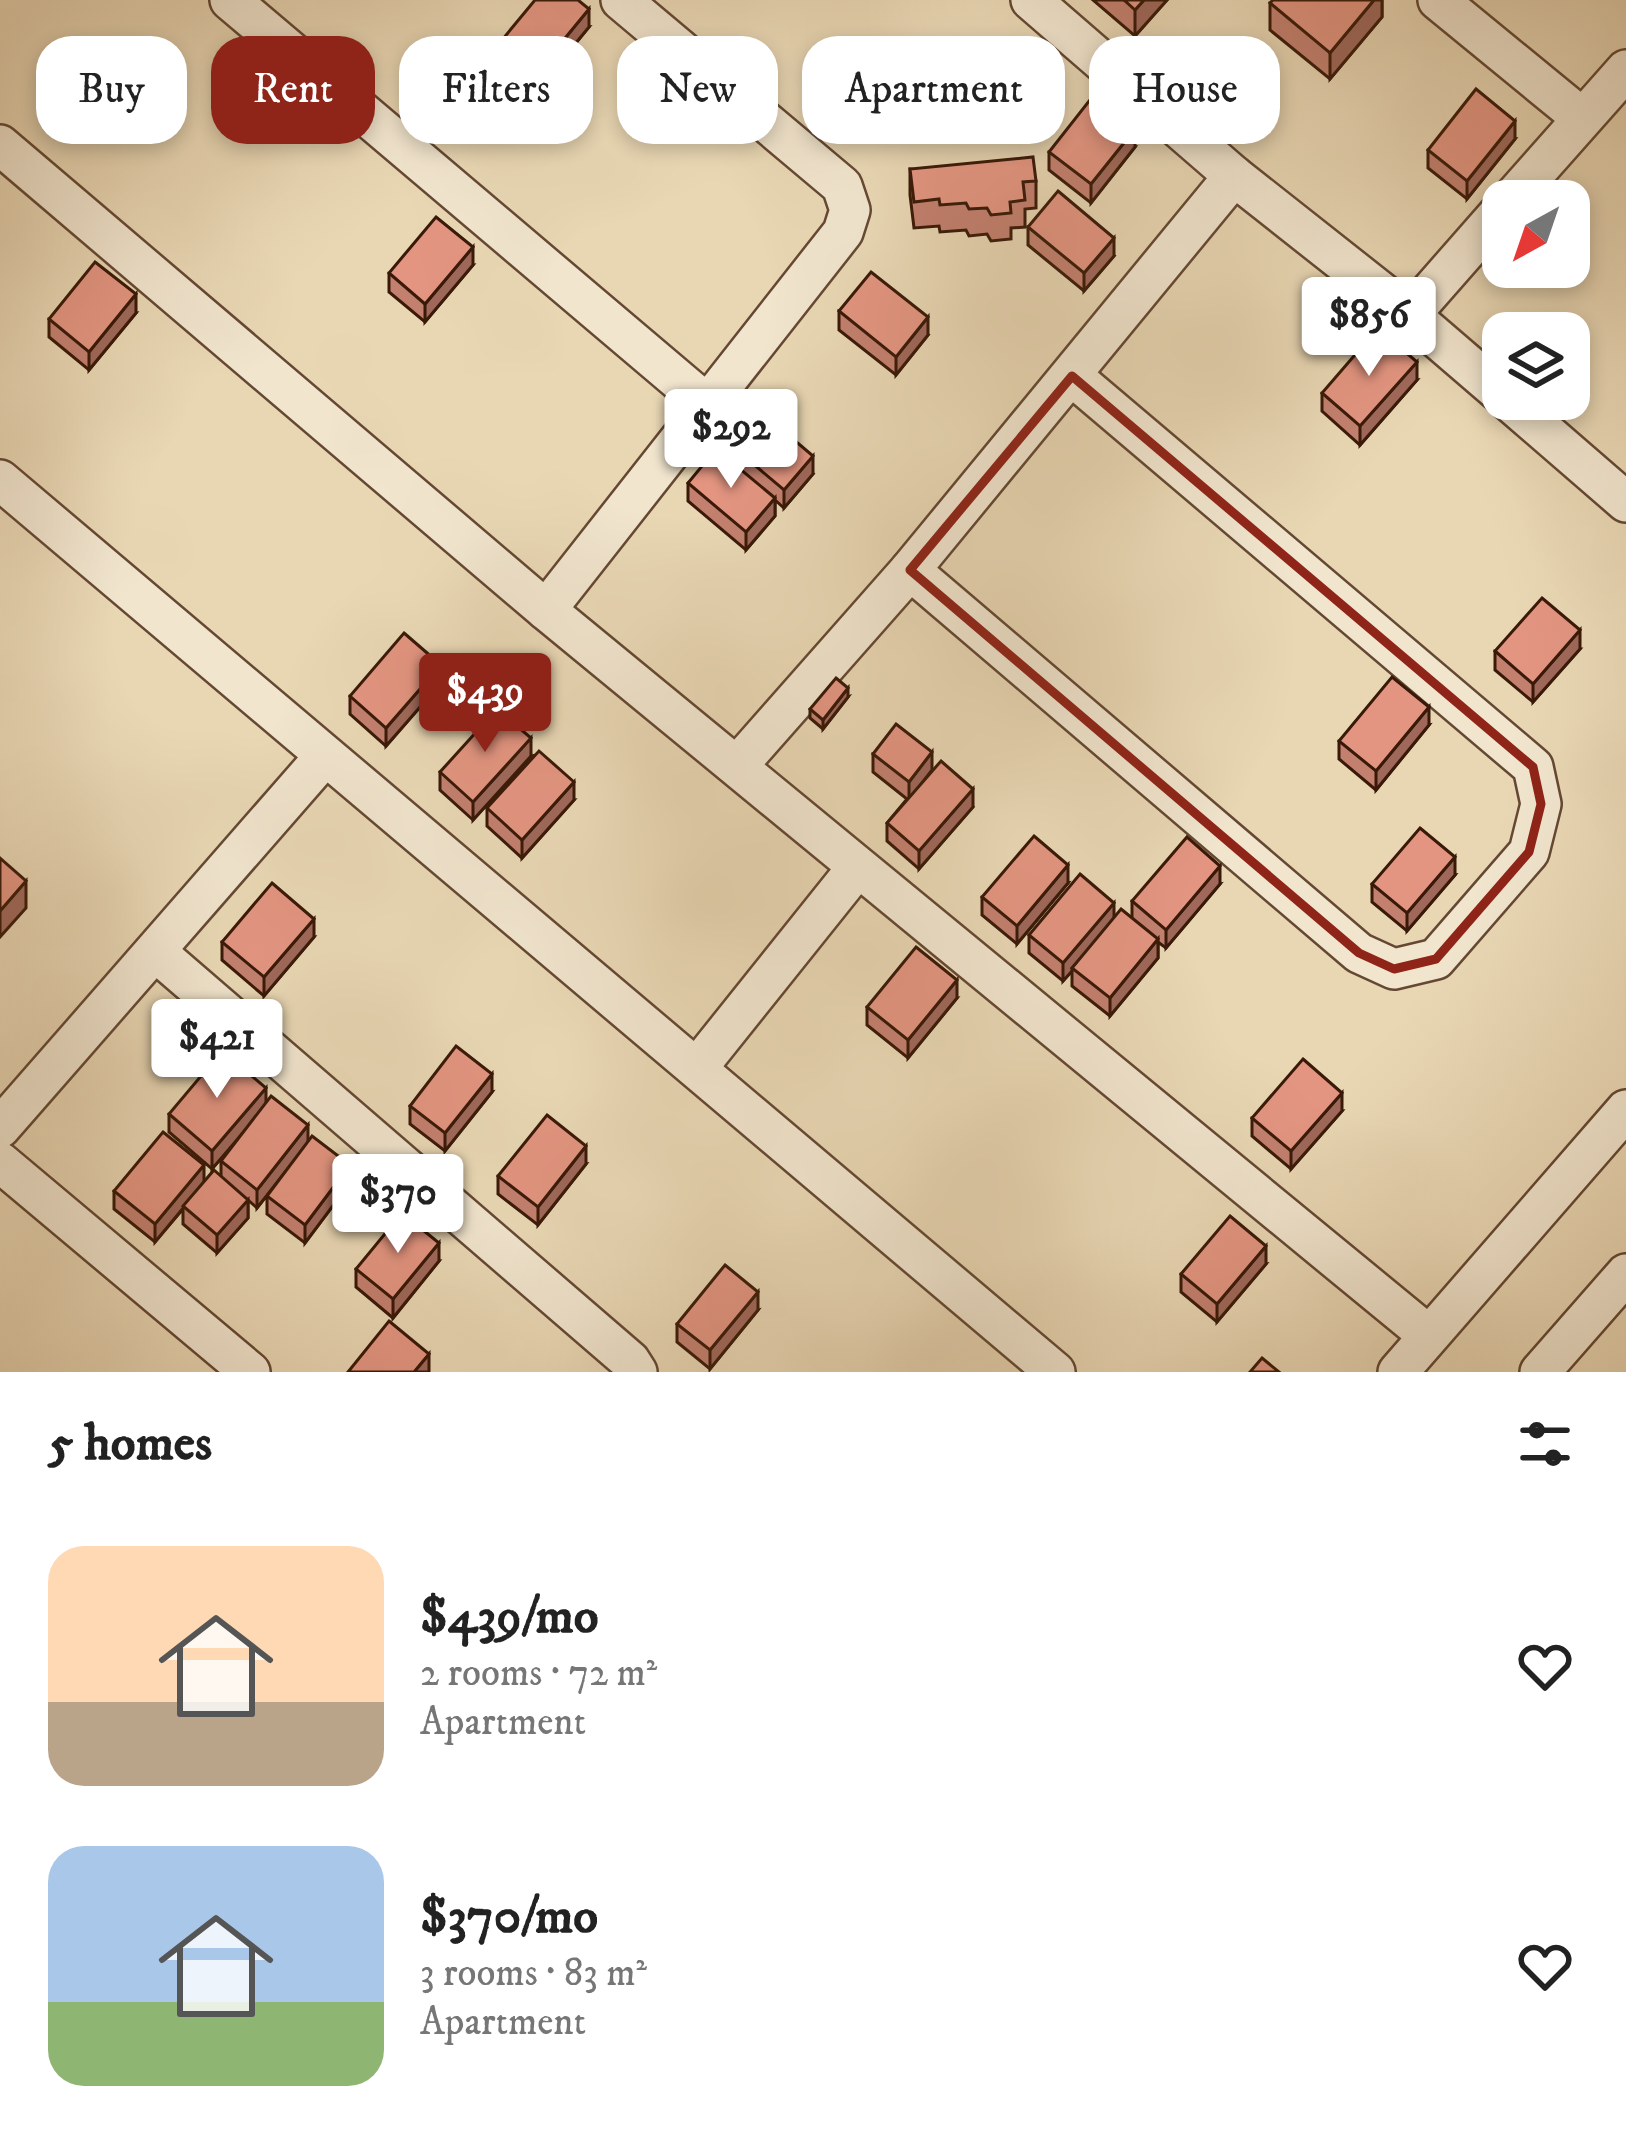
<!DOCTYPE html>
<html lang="en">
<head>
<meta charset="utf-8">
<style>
	:root { --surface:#fff; --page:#f6f6f6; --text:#222; --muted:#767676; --accent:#8f2418 }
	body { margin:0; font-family:"IM FELL DW Pica",serif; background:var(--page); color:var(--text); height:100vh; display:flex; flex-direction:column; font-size:45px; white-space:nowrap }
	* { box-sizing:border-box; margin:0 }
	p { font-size:39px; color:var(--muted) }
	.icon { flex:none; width:66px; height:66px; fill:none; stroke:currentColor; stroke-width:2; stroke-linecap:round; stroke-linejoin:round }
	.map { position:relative; height:1372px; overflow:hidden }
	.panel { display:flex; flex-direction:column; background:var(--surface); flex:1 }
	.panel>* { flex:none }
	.banner { position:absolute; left:36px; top:36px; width:1554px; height:108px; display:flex; gap:24px }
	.needle { width:78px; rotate:220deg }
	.controls { position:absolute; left:1482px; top:180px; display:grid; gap:24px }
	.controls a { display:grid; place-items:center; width:108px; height:108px; border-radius:24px; background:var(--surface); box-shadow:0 6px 18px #0003; font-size:60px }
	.price { position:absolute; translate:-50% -102px; padding:0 27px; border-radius:12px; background:#fff; color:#222; font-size:39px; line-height:78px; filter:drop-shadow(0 3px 6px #0008) }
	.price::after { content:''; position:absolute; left:50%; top:72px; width:36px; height:27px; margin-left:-18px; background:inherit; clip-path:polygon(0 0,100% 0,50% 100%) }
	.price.selected { background:var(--accent); color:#fff }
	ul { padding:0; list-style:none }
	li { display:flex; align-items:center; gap:36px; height:300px; padding:0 48px }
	li span { display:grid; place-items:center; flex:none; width:336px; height:240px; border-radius:36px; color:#555 }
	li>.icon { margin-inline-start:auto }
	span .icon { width:144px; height:144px; fill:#fffc; stroke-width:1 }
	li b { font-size:51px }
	h2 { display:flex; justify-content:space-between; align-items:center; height:144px; padding:0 48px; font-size:51px }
	.pill { padding:0 42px; border-radius:36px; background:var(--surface); box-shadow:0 6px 18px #0003; font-size:42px; line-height:108px }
	.pill.selected { background:var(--accent); color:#fff }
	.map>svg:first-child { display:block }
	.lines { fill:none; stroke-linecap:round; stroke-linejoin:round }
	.minor-casing { stroke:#654833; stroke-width:44 }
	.minor { stroke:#f1e5ce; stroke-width:39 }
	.wall { fill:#c3806f; stroke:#391908; stroke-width:3 }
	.shaded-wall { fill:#9f685a; stroke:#391908; stroke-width:3 }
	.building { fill:#e39581; stroke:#391908; stroke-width:3 }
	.marked { fill:none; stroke:#8f2418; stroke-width:9; stroke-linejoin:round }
</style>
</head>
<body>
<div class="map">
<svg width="1626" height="1372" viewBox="0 0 1626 1372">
	<rect width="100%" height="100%" fill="#e9d7b4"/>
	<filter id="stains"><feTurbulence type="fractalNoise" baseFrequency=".00167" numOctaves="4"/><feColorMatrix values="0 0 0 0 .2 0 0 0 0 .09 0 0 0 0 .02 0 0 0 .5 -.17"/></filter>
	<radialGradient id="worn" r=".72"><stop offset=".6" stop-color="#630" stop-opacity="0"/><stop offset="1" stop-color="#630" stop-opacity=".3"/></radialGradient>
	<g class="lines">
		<defs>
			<g id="minor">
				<polyline points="230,0 709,406"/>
				<polyline points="1031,0 1234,176 1410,315 1503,395"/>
				<polyline points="1438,0 1582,118"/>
				<polyline points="0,145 546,610 1428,1335"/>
				<polyline points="1510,201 1626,70"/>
				<polyline points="1410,315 1503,209"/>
				<polyline points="1507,399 1626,502"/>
				<polyline points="0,480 1055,1372"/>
				<polyline points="910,570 1359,953 1394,969 1436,959 1529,852 1541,804 1533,767 1072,376"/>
				<polyline points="546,610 843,232 850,210 842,186 621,0"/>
				<polyline points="738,765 910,570 1234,176"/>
				<polyline points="156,952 630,1361 637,1372"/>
				<polyline points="697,1068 857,868"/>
				<polyline points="0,1128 325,756"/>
				<polyline points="0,1162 250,1372"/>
				<polyline points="1398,1372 1626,1110"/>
				<polyline points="1540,1372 1626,1274"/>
			</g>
		</defs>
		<use href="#minor" class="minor-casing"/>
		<use href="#minor" class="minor"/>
	</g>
	<g class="wall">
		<polygon points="1093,0 1167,0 1135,36"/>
		<polygon points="1382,0 1382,17 1330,79 1270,30 1270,3"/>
		<polygon points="589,27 538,89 502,58 502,40"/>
		<polygon points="1515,139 1467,199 1428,168 1428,150"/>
		<polygon points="1135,147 1091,203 1049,170 1049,152"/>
		<polygon points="910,169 1036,181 1036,208 1025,209 1025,227 1011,228 1011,239 991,241 987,234 969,236 966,230 940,232 939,226 914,228 910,195"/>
		<polygon points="1028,227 1114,256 1084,291 1028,245"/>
		<polygon points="473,265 425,322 389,292 389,273"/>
		<polygon points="839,311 928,335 896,375 839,330"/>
		<polygon points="136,313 89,370 49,337 49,319"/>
		<polygon points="1417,380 1360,445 1322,411 1322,393"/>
		<polygon points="725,440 813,474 784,508 775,500 775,516 746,550 688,501 688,483 725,456"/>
		<polygon points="1580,649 1533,702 1495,670 1495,651"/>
		<polygon points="441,683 386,746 350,714 350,696"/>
		<polygon points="848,697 823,729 810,718 810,709"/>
		<polygon points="1429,725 1376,790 1339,759 1339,741"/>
		<polygon points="873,754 932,770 973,807 919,869 887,841 887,823 907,799 873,772"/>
		<polygon points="531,756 473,820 440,790 440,772"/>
		<polygon points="574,800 522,858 487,826 487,808"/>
		<polygon points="1455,875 1407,931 1372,902 1372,884"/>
		<polygon points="1068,883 1017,944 982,915 982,897"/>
		<polygon points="1220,884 1166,948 1158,942 1158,958 1110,1016 1072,986 1072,971 1063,981 1029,953 1029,935 1114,918 1132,917 1132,901"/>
		<polygon points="314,937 264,996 222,960 222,942"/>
		<polygon points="957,998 908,1058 867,1025 867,1007"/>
		<polygon points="492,1092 445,1151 410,1124 410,1106"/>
		<polygon points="266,1103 350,1183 305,1243 267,1214 267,1196 301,1152 257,1208 248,1200 248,1218 217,1253 183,1224 183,1209 155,1242 114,1209 114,1191 204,1182 221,1177 221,1161 239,1137 212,1169 169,1132 169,1114"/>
		<polygon points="1342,1111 1291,1169 1252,1136 1252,1118"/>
		<polygon points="586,1164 538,1225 498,1194 498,1176"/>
		<polygon points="439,1261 393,1318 356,1287 356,1269"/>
		<polygon points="1266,1264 1217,1322 1181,1292 1181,1274"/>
		<polygon points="758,1310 710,1369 677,1342 677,1324"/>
	</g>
	<g class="shaded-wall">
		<polygon points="1144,0 1167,0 1135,36 1135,10"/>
		<polygon points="1374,0 1382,0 1382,17 1330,79 1330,53"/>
		<polygon points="589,9 589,27 538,89 538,71"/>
		<polygon points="1515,121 1515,139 1467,199 1467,181"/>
		<polygon points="1135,129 1135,147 1091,203 1091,184"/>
		<polygon points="1114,238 1114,256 1084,291 1084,273"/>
		<polygon points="473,247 473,265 425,322 425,304"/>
		<polygon points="136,294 136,313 89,370 89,352"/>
		<polygon points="928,317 928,335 896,375 896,357"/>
		<polygon points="1417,362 1417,380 1360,445 1360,426"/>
		<polygon points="813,456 813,474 784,508 784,490"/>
		<polygon points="775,498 775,516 746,550 746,532"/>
		<polygon points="1580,630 1580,649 1533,702 1533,684"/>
		<polygon points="441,665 441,683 386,746 386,728"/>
		<polygon points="848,688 848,697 823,729 823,720"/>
		<polygon points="1429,707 1429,725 1376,790 1376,771"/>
		<polygon points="531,738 531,756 473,820 473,802"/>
		<polygon points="932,752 932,770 909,800 909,782"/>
		<polygon points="574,782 574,800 522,858 522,840"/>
		<polygon points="973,789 973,807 919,869 919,851"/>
		<polygon points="1455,857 1455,875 1407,931 1407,913"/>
		<polygon points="1068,865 1068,883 1017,944 1017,926"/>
		<polygon points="1220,866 1220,884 1166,948 1166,930"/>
		<polygon points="26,881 26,908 0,937 0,911"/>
		<polygon points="1114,903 1114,921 1072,968 1072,971 1063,981 1063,963"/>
		<polygon points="314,919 314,937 264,996 264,977"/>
		<polygon points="1158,939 1158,958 1110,1016 1110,998"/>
		<polygon points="957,980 957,998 908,1058 908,1040"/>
		<polygon points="492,1074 492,1092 445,1151 445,1133"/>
		<polygon points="266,1088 266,1106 212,1169 212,1151"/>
		<polygon points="1342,1093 1342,1111 1291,1169 1291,1151"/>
		<polygon points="308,1125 308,1143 257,1208 257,1190"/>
		<polygon points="586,1146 586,1164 538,1225 538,1207"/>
		<polygon points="204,1165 204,1183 155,1242 155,1224"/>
		<polygon points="350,1165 350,1183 305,1243 305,1225"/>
		<polygon points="248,1200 248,1218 217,1253 217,1235"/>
		<polygon points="439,1243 439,1261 393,1318 393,1299"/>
		<polygon points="1266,1246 1266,1264 1217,1322 1217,1304"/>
		<polygon points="758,1292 758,1310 710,1369 710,1350"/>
		<polygon points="429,1354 429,1372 414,1372"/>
	</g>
	<g class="building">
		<polygon points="535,0 578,0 589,9 538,71 502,40"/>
		<polygon points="1124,0 1144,0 1135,10"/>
		<polygon points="1273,0 1374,0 1330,53 1270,3"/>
		<polygon points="1476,89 1515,121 1467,181 1428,150"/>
		<polygon points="1093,96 1135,129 1091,184 1049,152"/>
		<polygon points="1033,157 1036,181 1023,182 1025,200 1010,202 1011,213 991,215 987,208 969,209 966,203 940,205 939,199 914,202 910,169"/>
		<polygon points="1058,191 1114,238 1084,273 1028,227"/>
		<polygon points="436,217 473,247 425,304 389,273"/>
		<polygon points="95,262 136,294 89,352 49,319"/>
		<polygon points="871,272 928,317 896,357 839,311"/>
		<polygon points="1373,334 1389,349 1395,343 1417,362 1360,426 1322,393"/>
		<polygon points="753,405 813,456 784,490 725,440"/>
		<polygon points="716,449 775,498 746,532 688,483"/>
		<polygon points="1542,598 1580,630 1533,684 1495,651"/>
		<polygon points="404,633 441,665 386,728 350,696"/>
		<polygon points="1392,677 1429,707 1376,771 1339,741"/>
		<polygon points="836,678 848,688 823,720 810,709"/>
		<polygon points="497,709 531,738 473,802 440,772"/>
		<polygon points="896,724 932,752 909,782 873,754"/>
		<polygon points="539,751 574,782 522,840 487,808"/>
		<polygon points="941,761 973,789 919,851 887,823"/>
		<polygon points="1420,828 1455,857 1407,913 1372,884"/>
		<polygon points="1034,836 1068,865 1017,926 982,897"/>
		<polygon points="1187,837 1220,866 1166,930 1132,901"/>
		<polygon points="0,858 26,881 0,911"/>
		<polygon points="1080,874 1114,903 1063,963 1029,935"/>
		<polygon points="272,883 314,919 264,977 222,942"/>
		<polygon points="1121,909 1158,939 1110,998 1072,968"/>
		<polygon points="916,947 957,980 908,1040 867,1007"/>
		<polygon points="456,1046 492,1074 445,1133 410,1106"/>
		<polygon points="222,1051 266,1088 212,1151 169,1114"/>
		<polygon points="1303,1059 1342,1093 1291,1151 1252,1118"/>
		<polygon points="271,1096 308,1125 257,1190 221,1161"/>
		<polygon points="547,1115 586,1146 538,1207 498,1176"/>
		<polygon points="163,1132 204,1165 155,1224 114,1191"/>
		<polygon points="312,1136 350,1165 305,1225 267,1196"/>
		<polygon points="214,1170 248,1200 217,1235 183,1206"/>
		<polygon points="402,1213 439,1243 393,1299 356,1269"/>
		<polygon points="1230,1216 1266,1246 1217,1304 1181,1274"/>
		<polygon points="725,1265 758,1292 710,1350 677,1324"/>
		<polygon points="389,1321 429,1354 414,1372 348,1372"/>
		<polygon points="1262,1358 1279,1372 1250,1372"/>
	</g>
	<path class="marked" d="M1072 376 1533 767 1541 804 1529 852 1436 959 1394 969 1359 953 910 570Z"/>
	<rect width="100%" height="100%" filter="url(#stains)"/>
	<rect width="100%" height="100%" fill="url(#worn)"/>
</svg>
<div class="controls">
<a><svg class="needle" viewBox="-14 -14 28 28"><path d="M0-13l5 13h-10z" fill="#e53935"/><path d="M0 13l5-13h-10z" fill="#767676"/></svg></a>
<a><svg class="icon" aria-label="layers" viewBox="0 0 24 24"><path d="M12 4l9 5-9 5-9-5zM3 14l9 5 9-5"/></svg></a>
</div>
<b class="price" style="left:1369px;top:379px">$856</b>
<b class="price" style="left:731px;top:491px">$292</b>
<b class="price selected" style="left:485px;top:755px">$439</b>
<b class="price" style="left:217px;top:1101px">$421</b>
<b class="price" style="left:398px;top:1256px">$370</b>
<div class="banner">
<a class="pill">Buy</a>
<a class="pill selected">Rent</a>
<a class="pill">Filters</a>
<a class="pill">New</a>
<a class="pill">Apartment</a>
<a class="pill">House</a>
</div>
</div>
<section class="panel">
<h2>5 homes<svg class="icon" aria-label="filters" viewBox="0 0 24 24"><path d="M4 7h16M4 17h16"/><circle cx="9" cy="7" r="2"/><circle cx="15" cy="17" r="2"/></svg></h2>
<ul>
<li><span style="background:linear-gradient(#ffd9b3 65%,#b9a48a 0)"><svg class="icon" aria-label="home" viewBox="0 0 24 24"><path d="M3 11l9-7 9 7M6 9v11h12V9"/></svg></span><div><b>$439/mo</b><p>2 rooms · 72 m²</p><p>Apartment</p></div><svg class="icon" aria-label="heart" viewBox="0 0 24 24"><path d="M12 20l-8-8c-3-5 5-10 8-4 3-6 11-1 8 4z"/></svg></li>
<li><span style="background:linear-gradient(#a9c7e8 65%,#8fb573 0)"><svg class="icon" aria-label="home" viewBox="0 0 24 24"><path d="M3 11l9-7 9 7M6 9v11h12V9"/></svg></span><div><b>$370/mo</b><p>3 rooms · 83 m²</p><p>Apartment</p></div><svg class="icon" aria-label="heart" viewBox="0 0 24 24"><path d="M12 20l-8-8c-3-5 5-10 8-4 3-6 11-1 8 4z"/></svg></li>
</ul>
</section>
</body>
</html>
